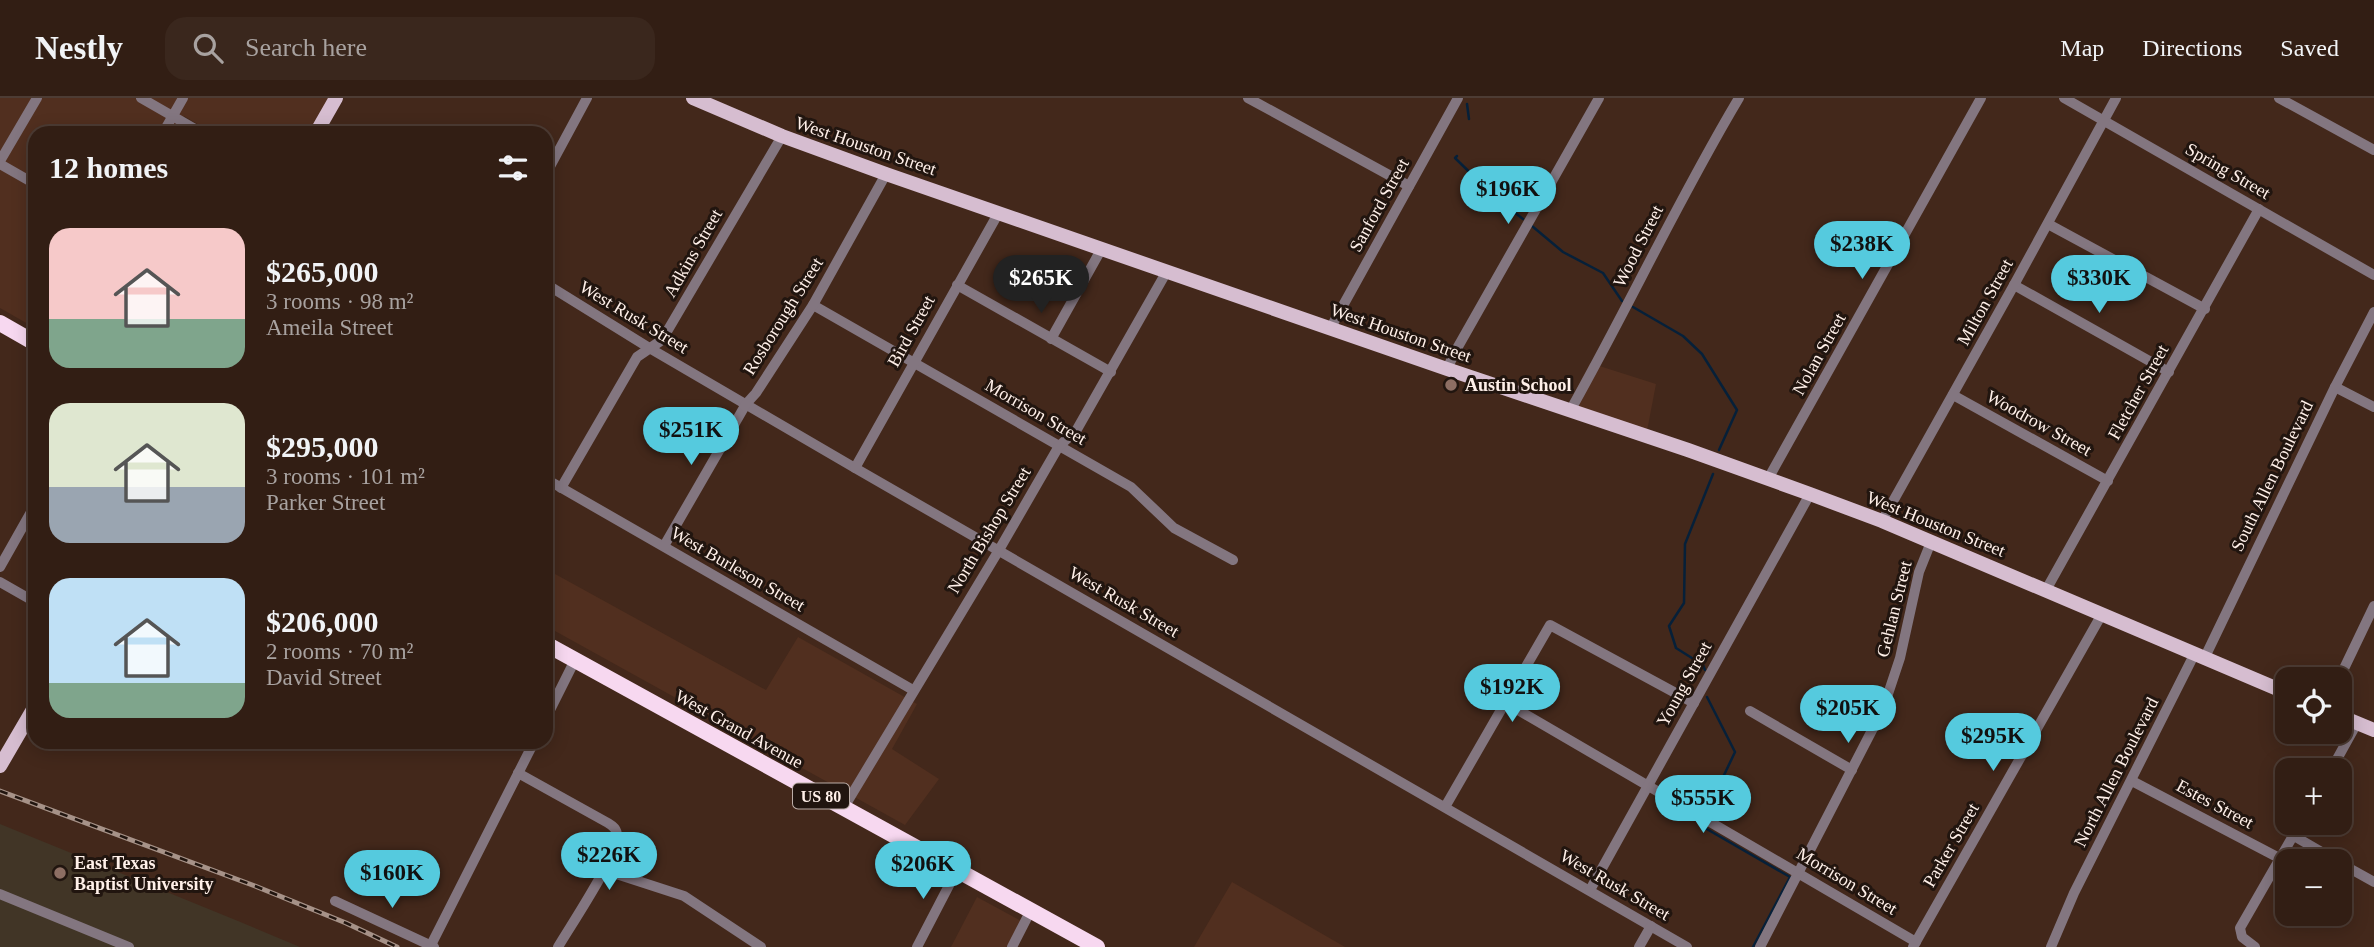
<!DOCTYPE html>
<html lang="en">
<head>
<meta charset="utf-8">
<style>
	:root { --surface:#321e14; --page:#3a271d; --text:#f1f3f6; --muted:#a8a2a0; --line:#4d3c34; --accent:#55cade }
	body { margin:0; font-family:"Times New Roman",serif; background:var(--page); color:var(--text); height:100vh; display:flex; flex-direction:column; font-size:26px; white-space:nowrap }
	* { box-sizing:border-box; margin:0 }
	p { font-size:23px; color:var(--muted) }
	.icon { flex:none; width:38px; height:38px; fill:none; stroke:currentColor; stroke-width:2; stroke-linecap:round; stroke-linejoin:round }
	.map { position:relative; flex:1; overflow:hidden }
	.details { position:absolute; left:28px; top:28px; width:525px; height:623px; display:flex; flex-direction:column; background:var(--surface); border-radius:21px; box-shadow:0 4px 18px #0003,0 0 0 2px var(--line) }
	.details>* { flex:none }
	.controls { position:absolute; left:2275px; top:569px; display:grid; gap:14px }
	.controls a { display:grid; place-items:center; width:77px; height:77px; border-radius:14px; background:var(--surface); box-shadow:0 4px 18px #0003,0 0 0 2px var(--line); font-size:35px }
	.price { position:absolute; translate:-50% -60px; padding:0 16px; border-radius:24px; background:var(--accent); color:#111; font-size:23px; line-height:46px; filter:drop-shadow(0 2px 4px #0008) }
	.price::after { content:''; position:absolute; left:50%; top:42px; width:21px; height:16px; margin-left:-10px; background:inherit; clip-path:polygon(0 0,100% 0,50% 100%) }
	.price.on { background:#222; color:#fff }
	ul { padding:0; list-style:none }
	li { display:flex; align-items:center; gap:21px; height:175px; padding:0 21px }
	li span { display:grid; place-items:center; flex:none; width:196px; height:140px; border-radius:21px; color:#555 }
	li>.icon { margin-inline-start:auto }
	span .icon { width:84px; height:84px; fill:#fffc; stroke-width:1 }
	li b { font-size:30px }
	h2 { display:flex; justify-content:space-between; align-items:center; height:84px; padding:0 21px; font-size:30px }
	header { display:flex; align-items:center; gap:42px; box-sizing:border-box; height:98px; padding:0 35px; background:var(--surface); border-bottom:2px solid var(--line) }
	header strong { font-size:33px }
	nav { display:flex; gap:38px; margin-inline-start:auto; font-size:24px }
	.search { width:490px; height:63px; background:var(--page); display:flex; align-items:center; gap:18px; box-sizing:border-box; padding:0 24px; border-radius:21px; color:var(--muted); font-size:26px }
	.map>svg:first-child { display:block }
	.built { fill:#512f1f }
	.education { fill:#413526 }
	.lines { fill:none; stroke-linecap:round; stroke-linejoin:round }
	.stream { stroke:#062039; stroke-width:2.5 }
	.minor { stroke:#837680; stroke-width:10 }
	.major { stroke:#d6bdd0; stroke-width:14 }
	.highway { stroke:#f7d8f0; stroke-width:16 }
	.rail-casing { stroke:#a69288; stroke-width:5 }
	.rail { stroke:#21150f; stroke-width:2.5; stroke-dasharray:8; stroke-linecap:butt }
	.education-dot { fill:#8d6e63; stroke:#21150f; stroke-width:2.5 }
	.labels { text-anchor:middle; stroke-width:6; stroke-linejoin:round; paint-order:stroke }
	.shield { fill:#21150f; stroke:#bcaea8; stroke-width:2 }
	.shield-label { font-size:16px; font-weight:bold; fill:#fff0e9 }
	.street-label { font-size:18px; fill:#fff0e9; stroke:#21150f }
	.poi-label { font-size:18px; font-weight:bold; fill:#fff0e9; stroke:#21150f; text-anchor:start }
</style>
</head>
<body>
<header>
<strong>Nestly</strong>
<div class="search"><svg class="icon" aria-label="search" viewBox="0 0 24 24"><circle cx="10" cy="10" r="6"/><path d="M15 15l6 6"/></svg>Search here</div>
<nav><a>Map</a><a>Directions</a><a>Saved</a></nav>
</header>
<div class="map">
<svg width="2374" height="849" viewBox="0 0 2374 849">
	<rect width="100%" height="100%" fill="#43281b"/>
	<g class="built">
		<polygon points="0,0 330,0 310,35 213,35 184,18 174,35 35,35 35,230 0,210"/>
		<polygon points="1590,265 1656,286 1647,333 1569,305"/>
		<polygon points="546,471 766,592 798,539 917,606 892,651 939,681 905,727 546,528"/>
		<polygon points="1232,784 1345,849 1194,849"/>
		<polygon points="977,799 1023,824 1010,849 951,849"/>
	</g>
	<polygon class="education" points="0,726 238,823 300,849 0,849"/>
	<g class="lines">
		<g class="stream">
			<polyline points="1467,6 1469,21"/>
			<polyline points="1457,58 1455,60 1495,99 1523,121"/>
			<polyline points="1532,128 1563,154 1603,175 1622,203"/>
			<polyline points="1633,209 1683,238 1702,256 1737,312 1719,352"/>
			<polyline points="1705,572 1703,567 1676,550 1669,528 1684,505 1685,446 1713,376"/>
			<polyline points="1706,715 1735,654 1707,599"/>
			<polyline points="1702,725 1705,730 1790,779 1753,849"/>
		</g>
		<g class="minor">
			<polyline points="141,0 202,35"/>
			<polyline points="1248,0 1409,88"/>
			<polyline points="2064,0 2374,177"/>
			<polyline points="2279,0 2374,52"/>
			<polyline points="163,35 183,0"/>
			<polyline points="0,63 37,0"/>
			<polyline points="0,66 35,86"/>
			<polyline points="546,76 587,0"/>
			<polyline points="2048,126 2205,211"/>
			<polyline points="546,186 651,251 855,370 1687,849"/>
			<polyline points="957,187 1111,274"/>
			<polyline points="2014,187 2169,274"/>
			<polyline points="813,207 1131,389 1174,430 1233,462"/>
			<polyline points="1330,231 1458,0"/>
			<polyline points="1051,241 1102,150"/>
			<polyline points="1447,271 1455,254 1599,0"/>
			<polyline points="2335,289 2374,309"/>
			<polyline points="1953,297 2108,383"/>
			<path d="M1570 313C1628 210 1678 102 1739 0"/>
			<polyline points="855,370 999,114"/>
			<polyline points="546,381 913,592"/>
			<polyline points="1768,381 1981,0"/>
			<polyline points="561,390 637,259 662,242 782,38"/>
			<polyline points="1882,423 2014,187 2116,0"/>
			<polyline points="664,448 746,306 756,295 813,207 886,76"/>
			<polyline points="0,469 35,407"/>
			<polyline points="0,484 35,504"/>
			<polyline points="2046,492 2259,111"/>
			<polyline points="2205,559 2335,289 2374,214"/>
			<polyline points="2339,581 2374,508"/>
			<polyline points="1506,605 1916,844"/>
			<polyline points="1750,613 1852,672"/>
			<polyline points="546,620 575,562"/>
			<polyline points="2331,672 2357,625"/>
			<path d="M518 675 608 725C613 728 617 731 617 738 619 756 569 830 558 849"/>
			<polyline points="2132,683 2281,761"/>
			<polyline points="1445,709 1550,527 1694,605"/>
			<polyline points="843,711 999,452 1059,348 1076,333 1167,173"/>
			<polyline points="2294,738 2337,763"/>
			<polyline points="2340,765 2374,784"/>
			<polyline points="604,772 684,798 761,849"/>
			<polyline points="1590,792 1810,396"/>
			<polyline points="0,796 129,849"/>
			<polyline points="335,803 434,849"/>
			<polyline points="431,847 534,644"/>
			<polyline points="917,849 957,772"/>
			<polyline points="1012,849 1031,812"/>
			<polyline points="1639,849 1651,828"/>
			<polyline points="1760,849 1883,611 1900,560 1919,474 1931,444"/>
			<polyline points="1913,849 2102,516"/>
			<polyline points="2051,849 2074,795 2195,555"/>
			<polyline points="2255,849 2242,839 2240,830 2301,724"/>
		</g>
		<g class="major">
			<polyline points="693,0 782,38 886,76 1447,271 1688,352 1810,396 1882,423 2287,595"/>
			<polyline points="316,35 336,0"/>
			<polyline points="2340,618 2374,632"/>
			<polyline points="0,668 35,608"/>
		</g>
		<g class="highway">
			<polyline points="0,225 35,245"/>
			<polyline points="546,546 1097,849"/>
		</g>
		<defs>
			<polyline id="rail" points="0,693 255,788 346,825 397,849"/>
		</defs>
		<use href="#rail" class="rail-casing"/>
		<use href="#rail" class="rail"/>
	</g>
	<g class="education-dot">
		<circle cx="1451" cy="287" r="7"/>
		<circle cx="60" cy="775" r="7"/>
	</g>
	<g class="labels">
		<rect class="shield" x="793" y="685.5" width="56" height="25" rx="5"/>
		<g class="shield-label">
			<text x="821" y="704">US 80</text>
		</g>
		<g class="street-label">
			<text transform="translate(866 48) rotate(19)" y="6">West Houston Street</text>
			<text transform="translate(2228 73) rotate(30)" y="6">Spring Street</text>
			<text transform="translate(1379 107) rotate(-61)" y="6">Sanford Street</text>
			<text transform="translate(1638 148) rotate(-63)" y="6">Wood Street</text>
			<text transform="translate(693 155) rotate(-60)" y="6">Adkins Street</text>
			<text transform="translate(1985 204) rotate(-61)" y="6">Milton Street</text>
			<text transform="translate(783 218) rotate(-58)" y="6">Rosborough Street</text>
			<text transform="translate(634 219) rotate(31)" y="6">West Rusk Street</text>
			<text transform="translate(911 233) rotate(-61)" y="6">Bird Street</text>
			<text transform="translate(1401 235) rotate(19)" y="6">West Houston Street</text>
			<text transform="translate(1819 256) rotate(-61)" y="6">Nolan Street</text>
			<text transform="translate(2138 294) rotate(-61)" y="6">Fletcher Street</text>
			<text transform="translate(1036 314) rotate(30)" y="6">Morrison Street</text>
			<text transform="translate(2039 325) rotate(29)" y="6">Woodrow Street</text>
			<text transform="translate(2272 378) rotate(-64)" y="6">South Allen Boulevard</text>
			<text transform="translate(1936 426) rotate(22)" y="6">West Houston Street</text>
			<text transform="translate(989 432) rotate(-59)" y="6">North Bishop Street</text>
			<text transform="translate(738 471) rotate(30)" y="6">West Burleson Street</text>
			<text transform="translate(1124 504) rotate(30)" y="6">West Rusk Street</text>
			<text transform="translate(1894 511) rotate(-76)" y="6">Gehlan Street</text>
			<text transform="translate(1684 586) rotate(-61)" y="6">Young Street</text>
			<text transform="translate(739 631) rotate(29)" y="6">West Grand Avenue</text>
			<text transform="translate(2116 674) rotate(-63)" y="6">North Allen Boulevard</text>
			<text transform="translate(2215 706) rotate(28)" y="6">Estes Street</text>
			<text transform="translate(1951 747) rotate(-60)" y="6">Parker Street</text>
			<text transform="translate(1847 783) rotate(31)" y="6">Morrison Street</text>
			<text transform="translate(1615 787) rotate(30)" y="6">West Rusk Street</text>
		</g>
		<g class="poi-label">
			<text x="1465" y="293">Austin School</text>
			<text x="74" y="771">East Texas<tspan x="74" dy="21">Baptist University</tspan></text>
		</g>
	</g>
</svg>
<div class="controls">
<a><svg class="icon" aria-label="locate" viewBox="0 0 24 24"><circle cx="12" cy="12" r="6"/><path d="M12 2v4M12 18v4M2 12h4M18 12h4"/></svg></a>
<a>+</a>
<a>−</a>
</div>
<b class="price" style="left:1508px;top:128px">$196K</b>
<b class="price" style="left:1862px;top:183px">$238K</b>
<b class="price on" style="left:1041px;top:217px">$265K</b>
<b class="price" style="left:2099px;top:217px">$330K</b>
<b class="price" style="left:691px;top:369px">$251K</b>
<b class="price" style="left:1512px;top:626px">$192K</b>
<b class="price" style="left:1848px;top:647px">$205K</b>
<b class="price" style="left:1993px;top:675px">$295K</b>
<b class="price" style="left:1703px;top:737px">$555K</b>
<b class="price" style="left:609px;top:794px">$226K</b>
<b class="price" style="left:923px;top:803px">$206K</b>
<b class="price" style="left:392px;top:812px">$160K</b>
<section class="details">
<h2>12 homes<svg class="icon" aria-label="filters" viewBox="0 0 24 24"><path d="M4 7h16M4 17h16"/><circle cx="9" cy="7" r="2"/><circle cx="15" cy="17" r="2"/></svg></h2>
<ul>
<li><span style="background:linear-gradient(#f6c9c9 65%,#7fa58c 0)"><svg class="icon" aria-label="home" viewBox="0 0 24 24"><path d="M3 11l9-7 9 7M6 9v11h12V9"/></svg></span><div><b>$265,000</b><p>3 rooms · 98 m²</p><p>Ameila Street</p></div></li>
<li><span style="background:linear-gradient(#dfe7d0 60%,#9aa5b1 0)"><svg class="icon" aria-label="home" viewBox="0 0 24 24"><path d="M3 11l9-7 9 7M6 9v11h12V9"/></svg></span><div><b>$295,000</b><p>3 rooms · 101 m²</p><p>Parker Street</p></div></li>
<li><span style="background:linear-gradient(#bfe0f5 75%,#7fa58c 0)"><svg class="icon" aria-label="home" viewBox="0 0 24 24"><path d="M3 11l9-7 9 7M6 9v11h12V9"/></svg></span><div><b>$206,000</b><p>2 rooms · 70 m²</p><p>David Street</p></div></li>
</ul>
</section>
</div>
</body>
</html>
